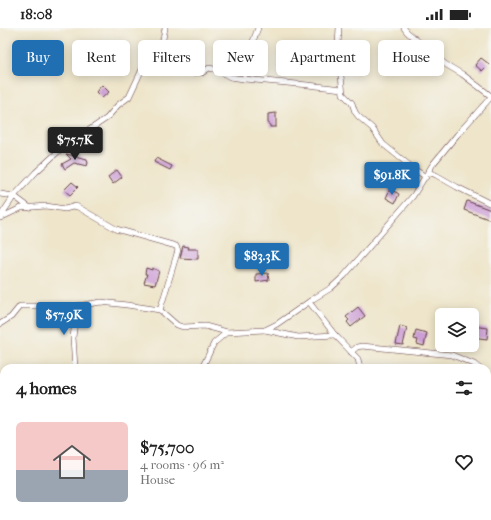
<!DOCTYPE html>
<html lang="en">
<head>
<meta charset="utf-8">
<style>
	:root { --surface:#fff; --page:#f2f2f2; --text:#222; --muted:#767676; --line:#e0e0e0; --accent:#1f6fb2 }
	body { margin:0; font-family:"IM FELL French Canon",serif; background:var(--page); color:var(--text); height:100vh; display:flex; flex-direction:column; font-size:15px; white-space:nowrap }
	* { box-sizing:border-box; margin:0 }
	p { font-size:13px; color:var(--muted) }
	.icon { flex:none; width:22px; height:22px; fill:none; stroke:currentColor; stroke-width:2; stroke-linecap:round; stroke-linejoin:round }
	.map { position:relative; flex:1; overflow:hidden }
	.drawer { position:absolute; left:0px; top:336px; width:491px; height:156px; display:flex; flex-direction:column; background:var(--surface); border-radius:12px 12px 0 0; box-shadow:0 2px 10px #0003 }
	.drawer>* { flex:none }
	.hud { position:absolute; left:12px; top:12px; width:467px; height:36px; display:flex; gap:8px }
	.tools { position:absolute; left:435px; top:280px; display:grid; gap:8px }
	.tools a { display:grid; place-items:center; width:44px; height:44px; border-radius:6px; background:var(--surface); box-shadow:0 2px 10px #0003; font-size:20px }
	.price { position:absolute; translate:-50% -34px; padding:0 9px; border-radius:4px; background:var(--accent); color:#fff; font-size:13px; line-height:26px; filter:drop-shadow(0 1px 2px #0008) }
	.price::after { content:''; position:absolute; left:50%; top:24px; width:12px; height:9px; margin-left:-6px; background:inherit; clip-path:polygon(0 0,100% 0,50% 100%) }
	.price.on { background:#222; color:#fff }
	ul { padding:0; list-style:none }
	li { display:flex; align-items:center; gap:12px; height:100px; padding:0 16px }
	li+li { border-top:1px solid var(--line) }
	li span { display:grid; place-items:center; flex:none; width:112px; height:80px; border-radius:6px; color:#555 }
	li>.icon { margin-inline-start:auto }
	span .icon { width:48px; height:48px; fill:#fffc; stroke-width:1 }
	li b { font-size:17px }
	h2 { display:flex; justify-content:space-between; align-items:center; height:48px; padding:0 16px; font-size:17px }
	.tag { padding:0 14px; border-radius:6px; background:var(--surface); box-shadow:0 2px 10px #0003; font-size:14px; line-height:36px }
	.tag.on { background:var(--accent); color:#fff }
	.status { display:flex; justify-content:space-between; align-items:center; height:28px; padding:0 20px; background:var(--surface); direction:ltr }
	.status svg { height:11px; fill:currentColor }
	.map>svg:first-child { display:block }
	.building { fill:#cc9ed6 }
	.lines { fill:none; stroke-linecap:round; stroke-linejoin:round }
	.street-casing { stroke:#633d43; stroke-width:6 }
	.street { stroke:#fff; stroke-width:5 }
</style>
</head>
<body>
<div class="status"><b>18:08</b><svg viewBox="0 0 49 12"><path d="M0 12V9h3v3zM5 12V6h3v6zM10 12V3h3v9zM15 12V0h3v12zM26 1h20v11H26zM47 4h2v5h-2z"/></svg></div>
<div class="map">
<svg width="491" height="492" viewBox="0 0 491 492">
	<rect width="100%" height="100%" fill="#f6f6f2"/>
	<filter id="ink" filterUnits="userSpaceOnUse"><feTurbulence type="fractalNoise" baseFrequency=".025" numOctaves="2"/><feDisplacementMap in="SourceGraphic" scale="8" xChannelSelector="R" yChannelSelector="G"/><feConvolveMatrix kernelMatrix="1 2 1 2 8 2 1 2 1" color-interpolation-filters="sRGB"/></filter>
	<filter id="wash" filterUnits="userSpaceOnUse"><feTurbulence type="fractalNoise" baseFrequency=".012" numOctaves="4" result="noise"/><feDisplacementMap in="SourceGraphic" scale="16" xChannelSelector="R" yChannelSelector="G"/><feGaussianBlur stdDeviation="0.9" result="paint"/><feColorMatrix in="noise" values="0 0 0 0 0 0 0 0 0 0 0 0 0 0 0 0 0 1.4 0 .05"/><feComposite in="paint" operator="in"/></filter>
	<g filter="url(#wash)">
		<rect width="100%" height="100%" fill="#eee5ca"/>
		<g id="blocks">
			<g class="building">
				<polygon points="481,30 489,36 482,43 475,37"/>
				<polygon points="102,57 109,64 102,70 96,64"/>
				<polygon points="276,85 276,99 270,99 270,96 268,96 268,86"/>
				<polygon points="66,126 87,131 87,133 88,134 87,138 74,135 65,141 62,136 71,131"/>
				<polygon points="156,130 172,138 170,142 154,134"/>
				<polygon points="117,142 122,149 113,156 108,149"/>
				<polygon points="72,154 78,159 70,167 64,162"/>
				<polygon points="390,161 399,166 395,175 386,170"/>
				<polygon points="467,173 491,182 491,192 464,182"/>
				<polygon points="183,218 189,219 188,221 198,221 198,231 180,230"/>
				<polygon points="146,240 152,242 152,240 159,243 155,257 144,255 147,246 145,246"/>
				<polygon points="268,245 269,252 256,254 256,246"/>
				<polygon points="358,279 365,288 351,299 347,294 349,292 346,289"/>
				<polygon points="400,298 407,300 403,317 396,316"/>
				<polygon points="472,298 488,300 487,311 472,309"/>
				<polygon points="416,302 427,305 424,318 417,316 418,312 414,311"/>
			</g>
		</g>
	</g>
	<g filter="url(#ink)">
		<use href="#blocks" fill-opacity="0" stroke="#633d43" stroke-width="1"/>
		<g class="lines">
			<defs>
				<g id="street">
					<polyline points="339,0 337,35 341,48 343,66 352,75 355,84 358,88 372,100 383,116 414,141 426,149"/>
					<polyline points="404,0 407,4 445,36 462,46 491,68"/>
					<polyline points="155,27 194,45 202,45 209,40 218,42 230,49 244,51 308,57 342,61"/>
					<polyline points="244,51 252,16 258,0"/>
					<polyline points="428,144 436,147 457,159 491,176"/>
					<polyline points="0,166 14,168 30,180"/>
					<polyline points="0,189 14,168 36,144 62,120 107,90 118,77 129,69 145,35 158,23 163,11 165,0"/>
					<polyline points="0,190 21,180 46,178 65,181 76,178 116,201 176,218 178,222 160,282"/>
					<polyline points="309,274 335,307 358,331 360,340"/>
					<polyline points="0,296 11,289 20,278 77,278 101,274 127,277 160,282 177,297 183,299 205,298 227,304"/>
					<polyline points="265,302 298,309 335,307"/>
					<polyline points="351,324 357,319 362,318 452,327 474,336 479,340"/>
					<polyline points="75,340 73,309 77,278"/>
					<polyline points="202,340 214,315 227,304 265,302 277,296 313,271 331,260 344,248 413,168 433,136 457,107 491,69"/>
					<polyline points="487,384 487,387"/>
					<polyline points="487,445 491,446"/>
					<polyline points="0,477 4,477"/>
					<polyline points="156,492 158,488"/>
					<polyline points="401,492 402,488"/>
				</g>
			</defs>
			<use href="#street" class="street-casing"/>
			<use href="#street" class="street"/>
		</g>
	</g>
</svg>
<div class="tools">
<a><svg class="icon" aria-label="layers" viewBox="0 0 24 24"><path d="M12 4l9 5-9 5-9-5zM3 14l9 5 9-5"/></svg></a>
</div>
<b class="price on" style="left:75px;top:133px">$75.7K</b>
<b class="price" style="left:392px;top:168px">$91.8K</b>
<b class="price" style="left:262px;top:249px">$83.3K</b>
<b class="price" style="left:64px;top:308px">$57.9K</b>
<div class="hud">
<a class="tag on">Buy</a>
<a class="tag">Rent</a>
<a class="tag">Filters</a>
<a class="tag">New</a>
<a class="tag">Apartment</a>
<a class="tag">House</a>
</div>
<section class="drawer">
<h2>4 homes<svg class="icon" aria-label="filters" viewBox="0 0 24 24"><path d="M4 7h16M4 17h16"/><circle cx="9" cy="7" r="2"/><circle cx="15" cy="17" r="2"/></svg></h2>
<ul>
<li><span style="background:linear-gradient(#f6c9c9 60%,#9aa5b1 0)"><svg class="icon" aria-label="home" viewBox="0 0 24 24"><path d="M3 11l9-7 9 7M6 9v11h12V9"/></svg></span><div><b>$75,700</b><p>4 rooms · 96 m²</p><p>House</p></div><svg class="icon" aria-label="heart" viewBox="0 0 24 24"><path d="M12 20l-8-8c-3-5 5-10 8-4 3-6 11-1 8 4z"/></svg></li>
</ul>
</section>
</div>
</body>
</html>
